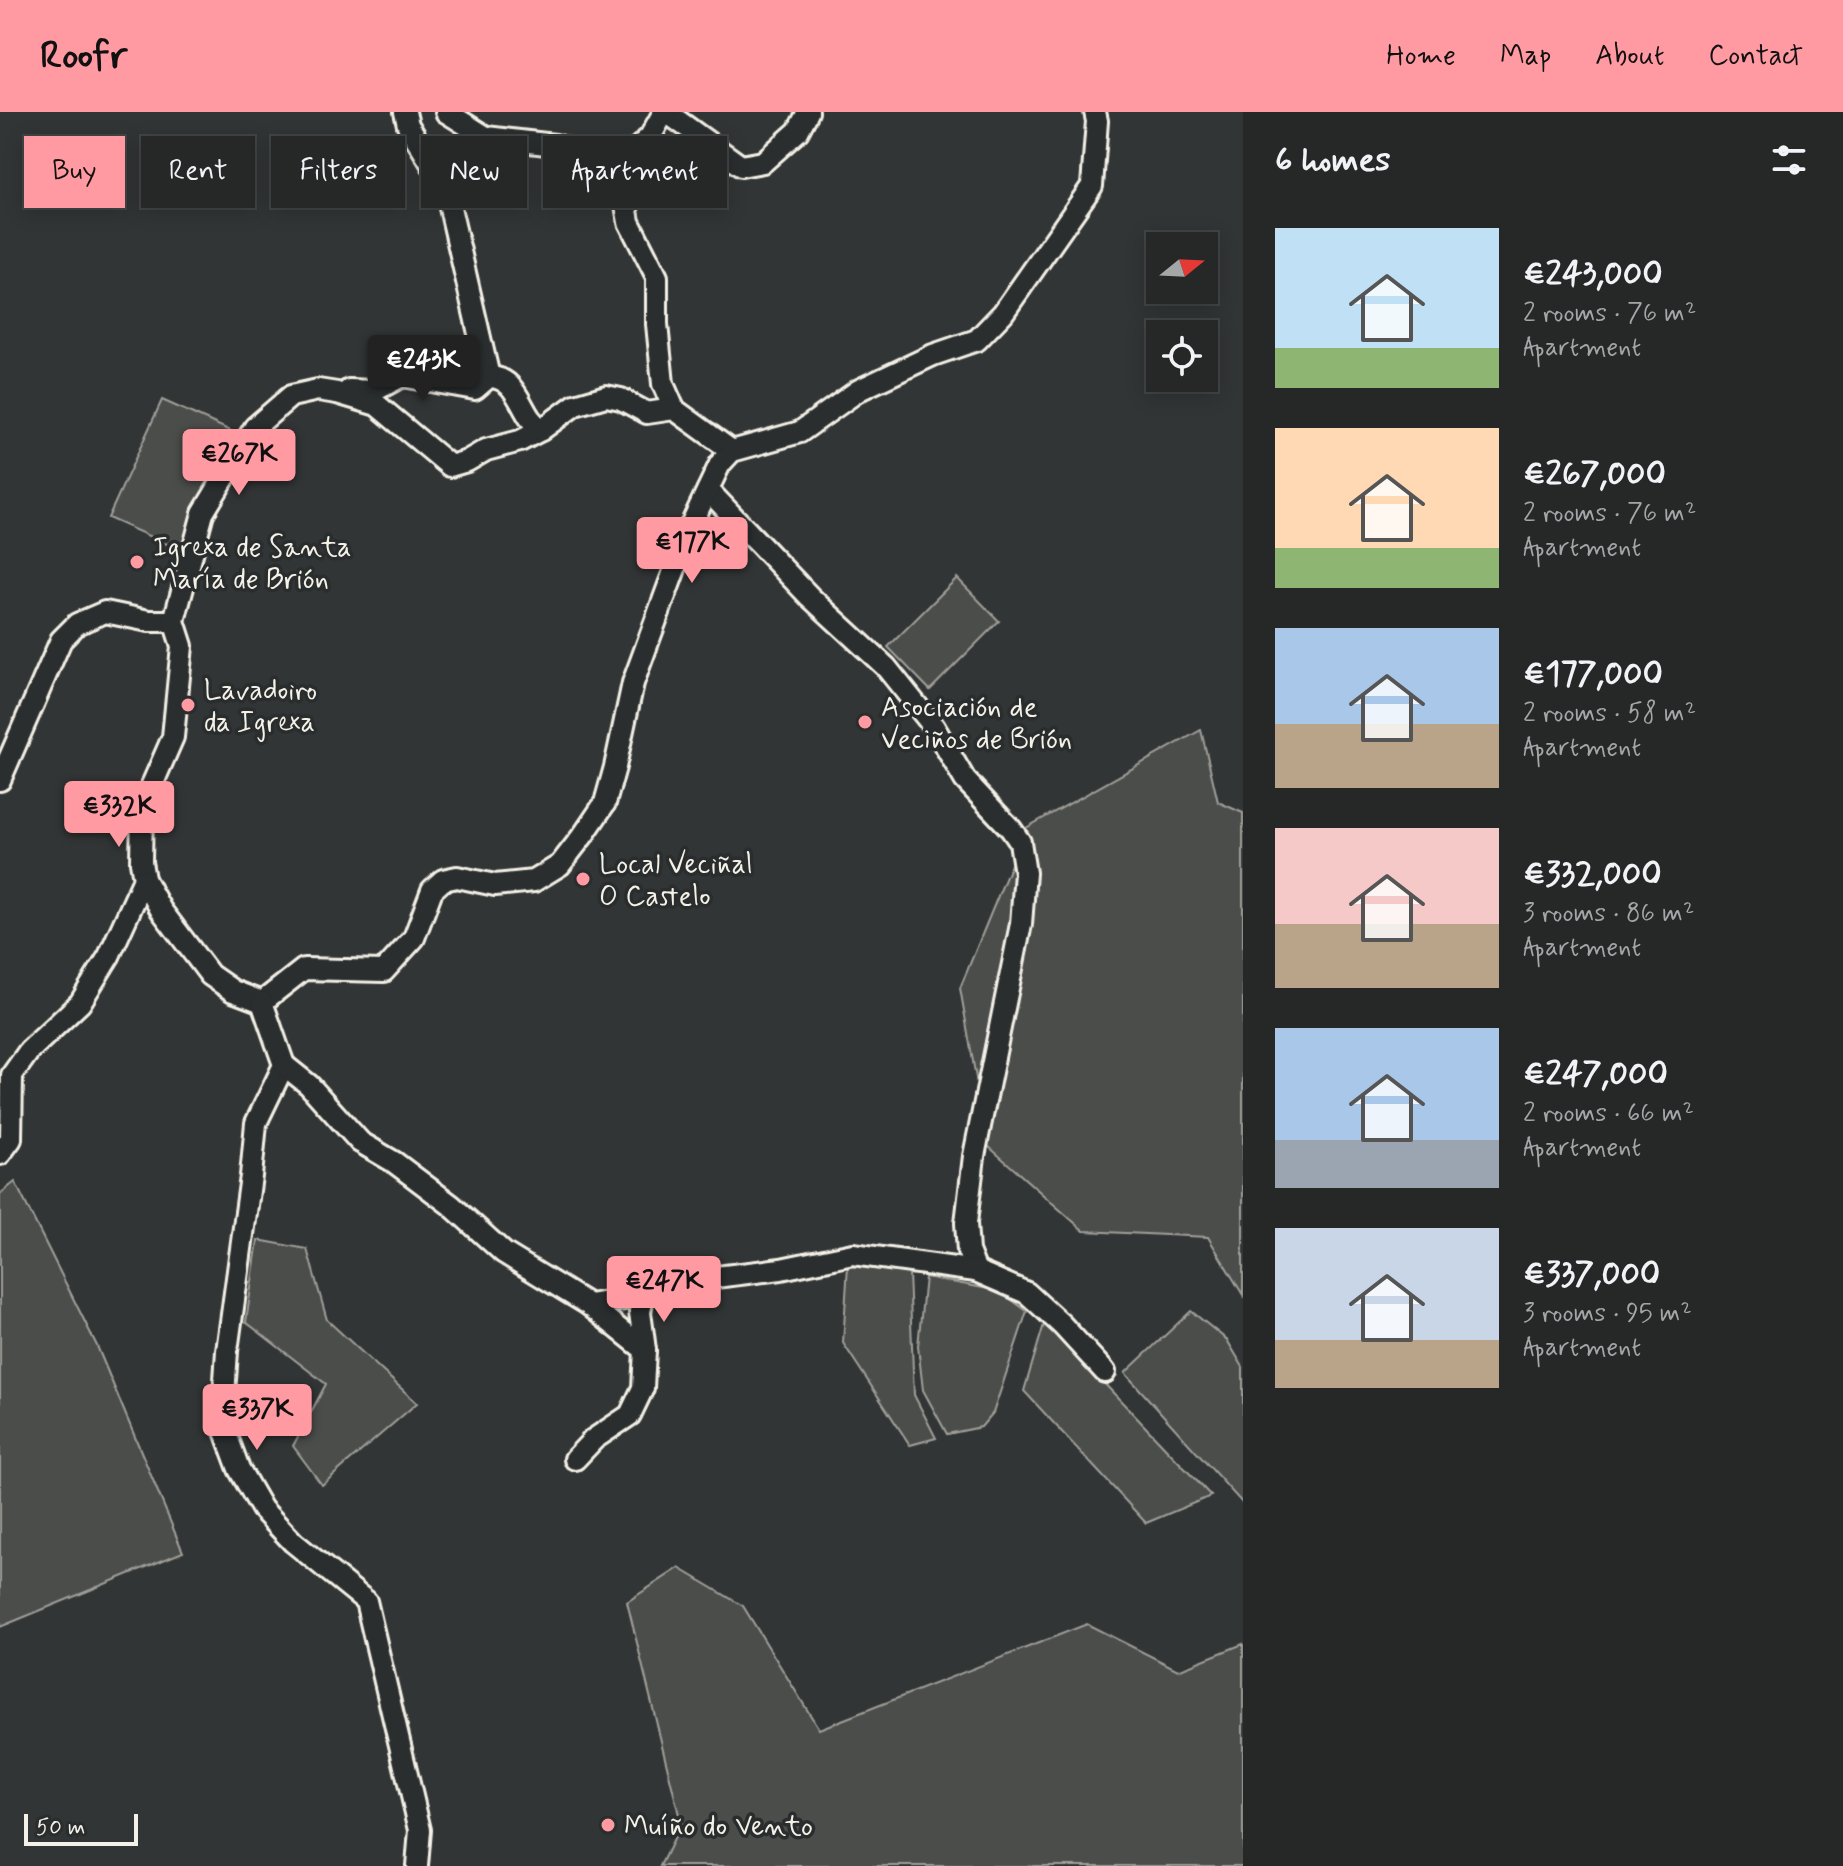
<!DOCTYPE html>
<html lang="en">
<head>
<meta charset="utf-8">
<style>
	:root { --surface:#262828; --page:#323434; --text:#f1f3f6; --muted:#a4a6a8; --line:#424445; --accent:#ff9aa2 }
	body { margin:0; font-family:Mynerve,sans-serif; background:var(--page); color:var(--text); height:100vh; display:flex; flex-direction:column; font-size:30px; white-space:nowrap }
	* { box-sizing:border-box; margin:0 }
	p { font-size:26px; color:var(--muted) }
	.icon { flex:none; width:44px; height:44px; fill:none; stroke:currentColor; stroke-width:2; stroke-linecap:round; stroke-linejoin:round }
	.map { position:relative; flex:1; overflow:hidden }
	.side { display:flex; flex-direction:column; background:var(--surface); width:600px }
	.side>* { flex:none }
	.hud { position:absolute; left:24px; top:24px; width:760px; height:72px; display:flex; gap:16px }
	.needle { width:52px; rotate:72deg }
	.tools { position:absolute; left:1146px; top:120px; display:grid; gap:16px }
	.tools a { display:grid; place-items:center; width:72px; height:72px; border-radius:0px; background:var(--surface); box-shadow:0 4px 20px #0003,0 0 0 2px var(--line); font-size:40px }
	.scale { position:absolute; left:24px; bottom:20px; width:114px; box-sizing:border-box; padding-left:8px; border:4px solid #f4f1e8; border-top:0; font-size:22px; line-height:28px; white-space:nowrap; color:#f4f1e8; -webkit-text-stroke:6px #2a2d2e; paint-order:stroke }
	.price { position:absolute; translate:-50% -68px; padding:0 18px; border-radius:8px; background:var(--accent); color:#111; font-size:26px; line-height:52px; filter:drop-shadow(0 2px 4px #0008) }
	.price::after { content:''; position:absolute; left:50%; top:48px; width:24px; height:18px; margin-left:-12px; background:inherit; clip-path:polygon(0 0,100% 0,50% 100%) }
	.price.on { background:#222; color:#fff }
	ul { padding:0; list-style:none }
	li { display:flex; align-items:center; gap:24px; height:200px; padding:0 32px }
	li span { display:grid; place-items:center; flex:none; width:224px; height:160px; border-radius:0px; color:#555 }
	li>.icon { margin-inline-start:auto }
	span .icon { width:96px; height:96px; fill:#fffc; stroke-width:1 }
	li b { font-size:34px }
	h2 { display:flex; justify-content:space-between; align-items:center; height:96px; padding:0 32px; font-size:34px }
	.pill { padding:0 28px; border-radius:0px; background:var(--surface); box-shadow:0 4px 20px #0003,0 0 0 2px var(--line); font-size:28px; line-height:72px }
	.pill.on { background:var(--accent); color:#111 }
	header { display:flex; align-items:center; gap:48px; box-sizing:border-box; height:112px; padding:0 40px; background:var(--accent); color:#111 }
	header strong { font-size:38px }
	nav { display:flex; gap:44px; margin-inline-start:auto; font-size:28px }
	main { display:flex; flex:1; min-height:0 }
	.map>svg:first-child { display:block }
	.green { fill:#4b4d4c; stroke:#a09f9a; stroke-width:2 }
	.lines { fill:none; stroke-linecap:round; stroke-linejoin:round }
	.minor-casing { stroke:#f4f1e8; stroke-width:26 }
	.minor { stroke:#2a2d2e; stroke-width:20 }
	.poi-dot { fill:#ff9aa2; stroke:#2a2d2e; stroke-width:3 }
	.labels { text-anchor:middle; stroke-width:7; stroke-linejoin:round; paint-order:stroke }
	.poi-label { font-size:28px; fill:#f4f1e8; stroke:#2a2d2e; text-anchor:start }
</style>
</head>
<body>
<header>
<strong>Roofr</strong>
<nav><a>Home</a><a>Map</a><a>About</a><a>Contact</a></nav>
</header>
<main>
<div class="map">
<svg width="1243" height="1754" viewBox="0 0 1243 1754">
	<rect width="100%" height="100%" fill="#323535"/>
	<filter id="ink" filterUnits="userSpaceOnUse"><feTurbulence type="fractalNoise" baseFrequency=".0125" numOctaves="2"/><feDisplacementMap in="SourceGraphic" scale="16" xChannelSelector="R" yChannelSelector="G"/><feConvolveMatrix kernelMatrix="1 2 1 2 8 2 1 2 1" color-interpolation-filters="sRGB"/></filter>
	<g filter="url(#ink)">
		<g class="green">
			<polygon points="162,288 231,319 180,438 108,406"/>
			<polygon points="957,466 999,509 930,578 888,535"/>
			<polygon points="1201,618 1218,690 1243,701 1243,1183 1208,1125 1084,1119 988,1034 960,876 1026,716"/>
			<polygon points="15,1070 97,1234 183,1440 0,1515 0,1082"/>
			<polygon points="258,1128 307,1137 327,1208 417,1291 322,1373 293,1334 326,1272 246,1210"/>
			<polygon points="848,1153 875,1153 909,1161 914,1283 936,1326 910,1333 843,1231"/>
			<polygon points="925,1165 999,1179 1027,1199 993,1301 981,1315 947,1322 923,1278 918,1234"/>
			<polygon points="1191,1199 1227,1228 1243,1255 1243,1392 1125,1261"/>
			<polygon points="1045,1209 1211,1384 1146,1411 1024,1279"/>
			<polygon points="679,1456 743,1494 819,1617 1087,1512 1178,1558 1243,1532 1243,1754 660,1754 681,1711 627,1490"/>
		</g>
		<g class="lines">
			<defs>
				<g id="minor">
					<polyline points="405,0 408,13 445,74 489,265"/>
					<polyline points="446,0 486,25 555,33 619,53 629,110 657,165 657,212 663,272 674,297 732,339"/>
					<polyline points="666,0 741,54 763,50 798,19 808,0"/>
					<polyline points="619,53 650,25 664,0"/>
					<path d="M489 265C512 265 518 287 528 303 531 309 537 313 541 318"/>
					<polyline points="349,278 374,279 402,264 475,277 489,265"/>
					<polyline points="708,378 810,485 886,555 934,615 965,668 1011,717 1020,730 1025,761 1021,812 974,1044 966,1111 968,1139 976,1159 1027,1181 1062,1213 1105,1260"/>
					<polyline points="0,668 61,528 77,512 105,500 149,509 174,509"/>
					<polyline points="262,890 304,857 384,859 414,826 432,778 443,768 457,765 495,773 534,769 560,753 584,722 605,691 615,655 633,571 691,413 720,352 732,339 800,320 859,278 933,243 977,228 1003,201 1092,74 1097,9 1095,0"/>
					<polyline points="262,890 233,879 210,863 161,798 144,767 141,750 142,696 173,625 182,534 174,509 203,401 255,315 291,284 318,278 337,281 377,293 450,354 467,349 486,338 520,329 541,318 575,293 606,284 621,287 647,301 674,297"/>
					<polyline points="262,890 284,953 256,1011 251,1064 227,1239 222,1311 239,1357 262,1397 293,1430 366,1489 420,1718 417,1754"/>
					<polyline points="284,953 309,973 360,1030 394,1050 451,1093 504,1141 589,1193 643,1184 675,1170 781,1157 853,1142 976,1159"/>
					<polyline points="0,1042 11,1027 12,963 29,939 80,891 109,844 144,767"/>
					<polyline points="643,1184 640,1200 645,1238"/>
					<polyline points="575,1347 594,1327 630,1303 643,1276 645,1238 589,1193"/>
				</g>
			</defs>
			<use href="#minor" class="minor-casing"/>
			<use href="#minor" class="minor"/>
		</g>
	</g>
	<g class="poi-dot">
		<circle cx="137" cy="450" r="8"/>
		<circle cx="188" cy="593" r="8"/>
		<circle cx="865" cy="610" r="8"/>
		<circle cx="583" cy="767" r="8"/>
		<circle cx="608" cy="1713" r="8"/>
	</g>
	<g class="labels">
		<g class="poi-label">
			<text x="153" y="444">Igrexa de Santa<tspan x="153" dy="32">María de Brión</tspan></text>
			<text x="204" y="587">Lavadoiro<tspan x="204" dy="32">da Igrexa</tspan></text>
			<text x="881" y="604">Asociación de<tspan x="881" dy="32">Veciños de Brión</tspan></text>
			<text x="599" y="761">Local Veciñal<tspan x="599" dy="32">O Castelo</tspan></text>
			<text x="624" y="1723">Muíño do Vento</text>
		</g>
	</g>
</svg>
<div class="tools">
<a><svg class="needle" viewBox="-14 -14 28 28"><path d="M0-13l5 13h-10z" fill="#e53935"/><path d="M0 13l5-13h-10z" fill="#a4a6a8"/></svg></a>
<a><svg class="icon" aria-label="locate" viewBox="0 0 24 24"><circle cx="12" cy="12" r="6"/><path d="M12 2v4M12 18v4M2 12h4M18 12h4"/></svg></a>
</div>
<div class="scale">50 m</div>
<b class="price on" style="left:423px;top:291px">€243K</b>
<b class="price" style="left:239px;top:385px">€267K</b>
<b class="price" style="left:692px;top:473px">€177K</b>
<b class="price" style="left:119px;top:737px">€332K</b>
<b class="price" style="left:664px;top:1212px">€247K</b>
<b class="price" style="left:257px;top:1340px">€337K</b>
<div class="hud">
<a class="pill on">Buy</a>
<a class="pill">Rent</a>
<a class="pill">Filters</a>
<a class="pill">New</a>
<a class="pill">Apartment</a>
</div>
</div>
<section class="side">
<h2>6 homes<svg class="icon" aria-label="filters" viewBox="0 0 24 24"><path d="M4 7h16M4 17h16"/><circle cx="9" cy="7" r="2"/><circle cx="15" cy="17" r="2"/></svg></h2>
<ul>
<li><span style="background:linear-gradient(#bfe0f5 75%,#8fb573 0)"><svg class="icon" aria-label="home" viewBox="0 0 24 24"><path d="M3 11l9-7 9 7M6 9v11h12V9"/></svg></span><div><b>€243,000</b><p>2 rooms · 76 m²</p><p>Apartment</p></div></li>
<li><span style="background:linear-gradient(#ffd9b3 75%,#8fb573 0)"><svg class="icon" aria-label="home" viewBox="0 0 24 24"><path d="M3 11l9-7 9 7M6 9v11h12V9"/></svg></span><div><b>€267,000</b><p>2 rooms · 76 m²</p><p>Apartment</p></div></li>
<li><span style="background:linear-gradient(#a9c7e8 60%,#b9a48a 0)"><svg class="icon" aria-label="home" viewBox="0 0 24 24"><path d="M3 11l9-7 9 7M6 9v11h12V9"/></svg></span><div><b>€177,000</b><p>2 rooms · 58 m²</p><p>Apartment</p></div></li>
<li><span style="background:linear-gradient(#f6c9c9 60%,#b9a48a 0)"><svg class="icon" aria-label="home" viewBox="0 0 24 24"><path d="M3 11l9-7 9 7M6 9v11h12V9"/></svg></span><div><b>€332,000</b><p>3 rooms · 86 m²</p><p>Apartment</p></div></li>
<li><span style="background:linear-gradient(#a9c7e8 70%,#9aa5b1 0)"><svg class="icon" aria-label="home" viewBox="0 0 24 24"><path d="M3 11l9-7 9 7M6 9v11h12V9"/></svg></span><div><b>€247,000</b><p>2 rooms · 66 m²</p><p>Apartment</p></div></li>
<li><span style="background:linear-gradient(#c9d6e8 70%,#b9a48a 0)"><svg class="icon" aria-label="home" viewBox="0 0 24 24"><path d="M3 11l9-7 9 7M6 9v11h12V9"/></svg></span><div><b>€337,000</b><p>3 rooms · 95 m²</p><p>Apartment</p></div></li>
</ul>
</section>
</main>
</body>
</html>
